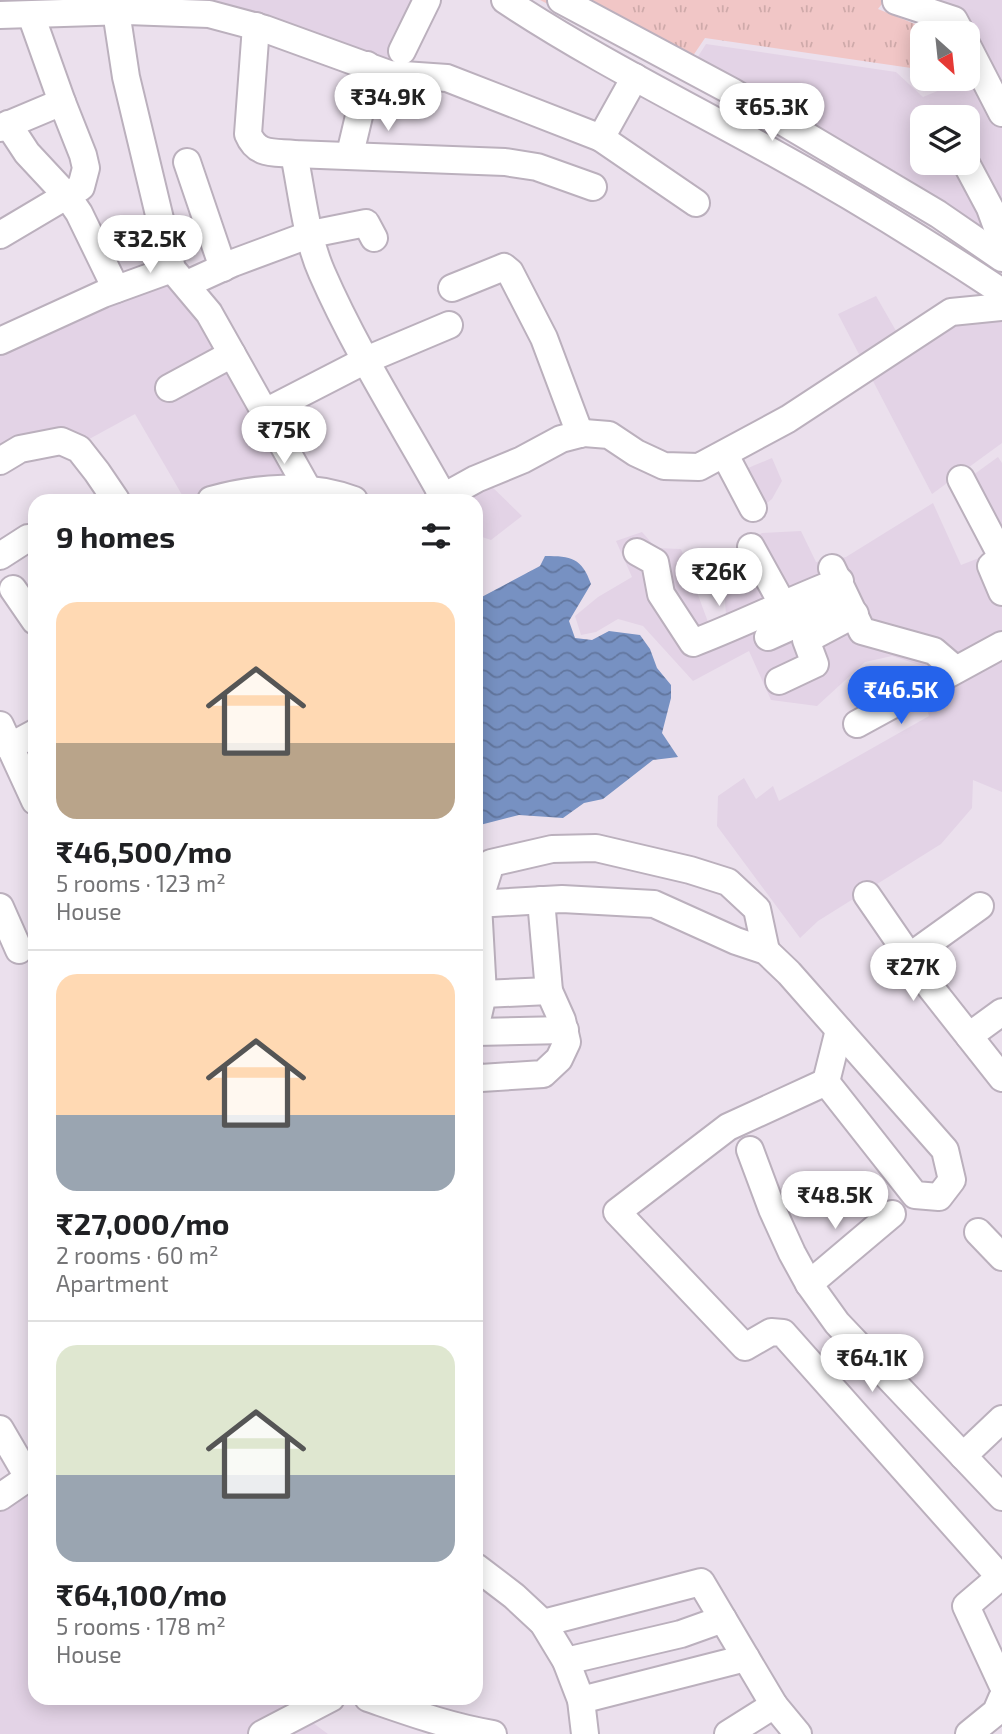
<!DOCTYPE html>
<html lang="en">
<head>
<meta charset="utf-8">
<style>
	:root { --surface:#fff; --page:#f2f2f2; --text:#202124; --muted:#757577; --line:#e0e0e0; --accent:#2563eb }
	body { margin:0; font-family:"Exo 2",sans-serif; background:var(--page); color:var(--text); height:100vh; display:flex; flex-direction:column; font-size:26px; white-space:nowrap }
	* { box-sizing:border-box; margin:0 }
	p { font-size:23px; color:var(--muted) }
	.icon { flex:none; width:38px; height:38px; fill:none; stroke:currentColor; stroke-width:2; stroke-linecap:round; stroke-linejoin:round }
	.map { position:relative; flex:1; overflow:hidden }
	.drawer { position:absolute; left:28px; top:494px; width:455px; height:1211px; display:flex; flex-direction:column; background:var(--surface); border-radius:21px; box-shadow:0 4px 18px #0003 }
	.drawer>* { flex:none }
	.needle { width:46px; rotate:153deg }
	.controls { position:absolute; left:910px; top:21px; display:grid; gap:14px }
	.controls a { display:grid; place-items:center; width:70px; height:70px; border-radius:14px; background:var(--surface); box-shadow:0 4px 18px #0003; font-size:35px }
	.price { position:absolute; translate:-50% -60px; padding:0 16px; border-radius:24px; background:#fff; color:#222; font-size:23px; line-height:46px; filter:drop-shadow(0 2px 4px #0008) }
	.price::after { content:''; position:absolute; left:50%; top:42px; width:21px; height:16px; margin-left:-10px; background:inherit; clip-path:polygon(0 0,100% 0,50% 100%) }
	.price.on { background:var(--accent); color:#fff }
	ul { padding:0; list-style:none }
	li { display:grid; align-content:center; gap:14px; height:371px; padding:0 28px }
	li+li { border-top:2px solid var(--line) }
	li span { display:grid; place-items:center; height:217px; border-radius:21px; color:#555 }
	li>.icon { margin-inline-start:auto }
	span .icon { width:126px; height:126px; fill:#fffc; stroke-width:1 }
	li b { font-size:30px }
	h2 { display:flex; justify-content:space-between; align-items:center; height:84px; padding:0 28px; font-size:30px }
	.map>svg:first-child { display:block }
	.built { fill:#e3d3e6; fill-rule:evenodd }
	.grass { fill:url(#grass-tufts) }
	.water { fill:url(#water-waves) }
	.lines { fill:none; stroke-linecap:round; stroke-linejoin:round }
	.minor-casing { stroke:#bbb0bd; stroke-width:30 }
	.minor { stroke:#fff; stroke-width:26 }
</style>
</head>
<body>
<div class="map">
<svg width="1002" height="1734" viewBox="0 0 1002 1734">
	<defs>
		<pattern id="grass-tufts" width="24" height="20" patternUnits="userSpaceOnUse" patternTransform="scale(1.75)"><rect width="24" height="20" fill="#f1c6c6"/><path d="M3 7l-1-3M5 7V3M7 7l1-3M15 17l-1-3M17 17v-4M19 17l1-3" fill="none" stroke="#cfaaaa"/></pattern>
		<pattern id="water-waves" width="16" height="10" patternUnits="userSpaceOnUse" patternTransform="scale(1.75)"><rect width="16" height="10" fill="#7791c2"/><path d="M0 5q4-4 8 0t8 0" fill="none" stroke="#62769e"/></pattern>
	</defs>
	<rect width="100%" height="100%" fill="#ebe0ed"/>
	<g class="built">
		<polygon points="89,0 426,0 389,70 343,54"/>
		<path d="M914 0H1002V266L685 77 706 44 896 72 923 97 983 72 968 37ZM922 117H968V163H922Z"/>
		<polygon points="997,276 1002,279 1002,443 932,494 838,314 876,296 907,350 950,326"/>
		<polygon points="171,278 302,483 237,487 196,500 185,500 135,414 82,443 0,457 0,348"/>
		<polygon points="998,457 1002,463 1002,547 969,478"/>
		<polygon points="772,458 782,481 772,499 762,507 741,471"/>
		<polygon points="488,483 522,516 491,540 476,535 476,500 451,500"/>
		<polygon points="933,503 961,565 1002,549 1002,638 935,670 892,656 865,662 817,706 771,700 749,651 693,681 643,626 618,619 596,632 581,635 575,616 598,597 632,577 616,541 642,532 656,548 681,549 708,622 726,615 723,575 736,568 729,552 762,533 801,531 816,562 846,557"/>
		<polygon points="1002,652 1002,792 973,780 972,808 941,844 818,921 800,938 717,826 718,796 744,778 756,799 773,786 779,801 929,716 923,694"/>
		<polygon points="35,1487 35,1698 279,1698 328,1734 0,1734 0,1510"/>
	</g>
	<polygon class="grass" points="540,0 885,0 878,9 937,33 922,33 922,72 918,69 705,38 682,72"/>
	<path class="water" d="M545 556C571 556 582 558 591 584L569 621 575 638 592 640 609 631 640 635 650 649 657 668 671 685V698L662 733 678 757 653 760 603 799 584 803 563 818 519 815 476 826V600L540 566Z"/>
	<g class="lines">
		<defs>
			<g id="minor">
				<path d="M505 0C591 57 684 103 774 153 852 196 928 243 1002 292"/>
				<polyline points="561,0 731,91 938,214 1002,258"/>
				<polyline points="896,1 954,20 961,33"/>
				<polyline points="116,11 126,77 172,269 209,313 309,491 305,500"/>
				<polyline points="0,15 127,11 209,14 265,29 389,74 447,78 601,138 635,77"/>
				<polyline points="31,15 62,102"/>
				<path d="M256 26 248 134C257 156 274 152 294 154L505 162 537 167 593 187"/>
				<polyline points="968,47 1002,113"/>
				<polyline points="402,51 427,0"/>
				<polyline points="8,124 27,153 68,197 79,213 116,289"/>
				<polyline points="0,128 62,102 83,155 86,168 81,187 0,235"/>
				<polyline points="601,138 696,203"/>
				<path d="M294 154C302 193 306 237 322 273 356 351 403 424 444 498"/>
				<polyline points="350,154 364,95 367,65"/>
				<polyline points="187,162 223,268"/>
				<polyline points="966,163 990,208 1002,241"/>
				<polyline points="187,284 233,263 311,234 366,223 374,238"/>
				<polyline points="452,288 504,267 510,272 544,338 580,434"/>
				<polyline points="0,341 103,294 172,269"/>
				<polyline points="169,388 232,354"/>
				<polyline points="265,412 366,360 449,325"/>
				<polyline points="725,455 753,508"/>
				<polyline points="0,461 20,449 61,441 79,449 97,472 116,500"/>
				<polyline points="961,479 1002,557 991,566 1002,592"/>
				<path d="M211 500C257 487 309 483 354 500"/>
				<polyline points="438,500 476,479 522,460 561,439 584,433 609,435 636,453 664,466 699,467 788,419 951,312 1002,307"/>
				<polyline points="751,547 782,603"/>
				<path d="M637 552 655 562 661 594 693 643C743 624 790 600 840 581"/>
				<polyline points="0,556 28,538"/>
				<polyline points="832,568 862,631 934,651 955,669"/>
				<polyline points="13,589 35,621"/>
				<polyline points="768,637 830,609"/>
				<polyline points="779,681 815,664 806,640 855,614"/>
				<polyline points="857,724 1002,645"/>
				<polyline points="0,725 35,801"/>
				<polyline points="9,747 35,733"/>
				<polyline points="867,895 931,988 1002,1078"/>
				<polyline points="476,904 562,899 654,904 736,941 766,951 789,973 945,1150 952,1180 939,1197 915,1195 826,1082 728,1127 617,1212 745,1347 771,1332 783,1333 1000,1577 966,1606 1002,1684"/>
				<polyline points="0,907 19,950"/>
				<polyline points="909,957 980,906"/>
				<polyline points="483,994 549,991"/>
				<polyline points="476,1025 483,994 478,904 491,863 552,849 596,848 690,870 728,882 757,909 766,951"/>
				<polyline points="476,1032 565,1030"/>
				<polyline points="969,1036 1002,1012"/>
				<polyline points="476,1076 481,1078 543,1074 559,1059 567,1042 562,1020 549,991 541,900"/>
				<polyline points="826,1082 839,1030"/>
				<polyline points="750,1150 772,1209 792,1253 809,1284 837,1323 1002,1497"/>
				<polyline points="978,1232 1002,1257"/>
				<polyline points="809,1284 892,1214"/>
				<polyline points="0,1429 28,1477"/>
				<polyline points="963,1456 1002,1419"/>
				<polyline points="0,1497 35,1473"/>
				<polyline points="476,1567 514,1596 543,1623 566,1661 581,1700 585,1734"/>
				<polyline points="543,1623 701,1582 774,1705"/>
				<polyline points="566,1661 681,1634 723,1619"/>
				<path d="M368 1698C409 1712 450 1727 493 1734"/>
				<polyline points="581,1700 746,1658"/>
				<polyline points="262,1734 331,1698"/>
				<polyline points="728,1734 774,1705 798,1734"/>
				<polyline points="969,1734 996,1712 1002,1698"/>
			</g>
		</defs>
		<use href="#minor" class="minor-casing"/>
		<use href="#minor" class="minor"/>
	</g>
</svg>
<div class="controls">
<a><svg class="needle" viewBox="-14 -14 28 28"><path d="M0-13l5 13h-10z" fill="#e53935"/><path d="M0 13l5-13h-10z" fill="#757577"/></svg></a>
<a><svg class="icon" aria-label="layers" viewBox="0 0 24 24"><path d="M12 4l9 5-9 5-9-5zM3 14l9 5 9-5"/></svg></a>
</div>
<b class="price" style="left:388px;top:133px">₹34.9K</b>
<b class="price" style="left:772px;top:143px">₹65.3K</b>
<b class="price" style="left:150px;top:275px">₹32.5K</b>
<b class="price" style="left:284px;top:466px">₹75K</b>
<b class="price" style="left:719px;top:608px">₹26K</b>
<b class="price on" style="left:901px;top:726px">₹46.5K</b>
<b class="price" style="left:913px;top:1003px">₹27K</b>
<b class="price" style="left:835px;top:1231px">₹48.5K</b>
<b class="price" style="left:872px;top:1394px">₹64.1K</b>
<section class="drawer">
<h2>9 homes<svg class="icon" aria-label="filters" viewBox="0 0 24 24"><path d="M4 7h16M4 17h16"/><circle cx="9" cy="7" r="2"/><circle cx="15" cy="17" r="2"/></svg></h2>
<ul>
<li><span style="background:linear-gradient(#ffd9b3 65%,#b9a48a 0)"><svg class="icon" aria-label="home" viewBox="0 0 24 24"><path d="M3 11l9-7 9 7M6 9v11h12V9"/></svg></span><div><b>₹46,500/mo</b><p>5 rooms · 123 m²</p><p>House</p></div></li>
<li><span style="background:linear-gradient(#ffd9b3 65%,#9aa5b1 0)"><svg class="icon" aria-label="home" viewBox="0 0 24 24"><path d="M3 11l9-7 9 7M6 9v11h12V9"/></svg></span><div><b>₹27,000/mo</b><p>2 rooms · 60 m²</p><p>Apartment</p></div></li>
<li><span style="background:linear-gradient(#dfe7d0 60%,#9aa5b1 0)"><svg class="icon" aria-label="home" viewBox="0 0 24 24"><path d="M3 11l9-7 9 7M6 9v11h12V9"/></svg></span><div><b>₹64,100/mo</b><p>5 rooms · 178 m²</p><p>House</p></div></li>
</ul>
</section>
</div>
</body>
</html>
